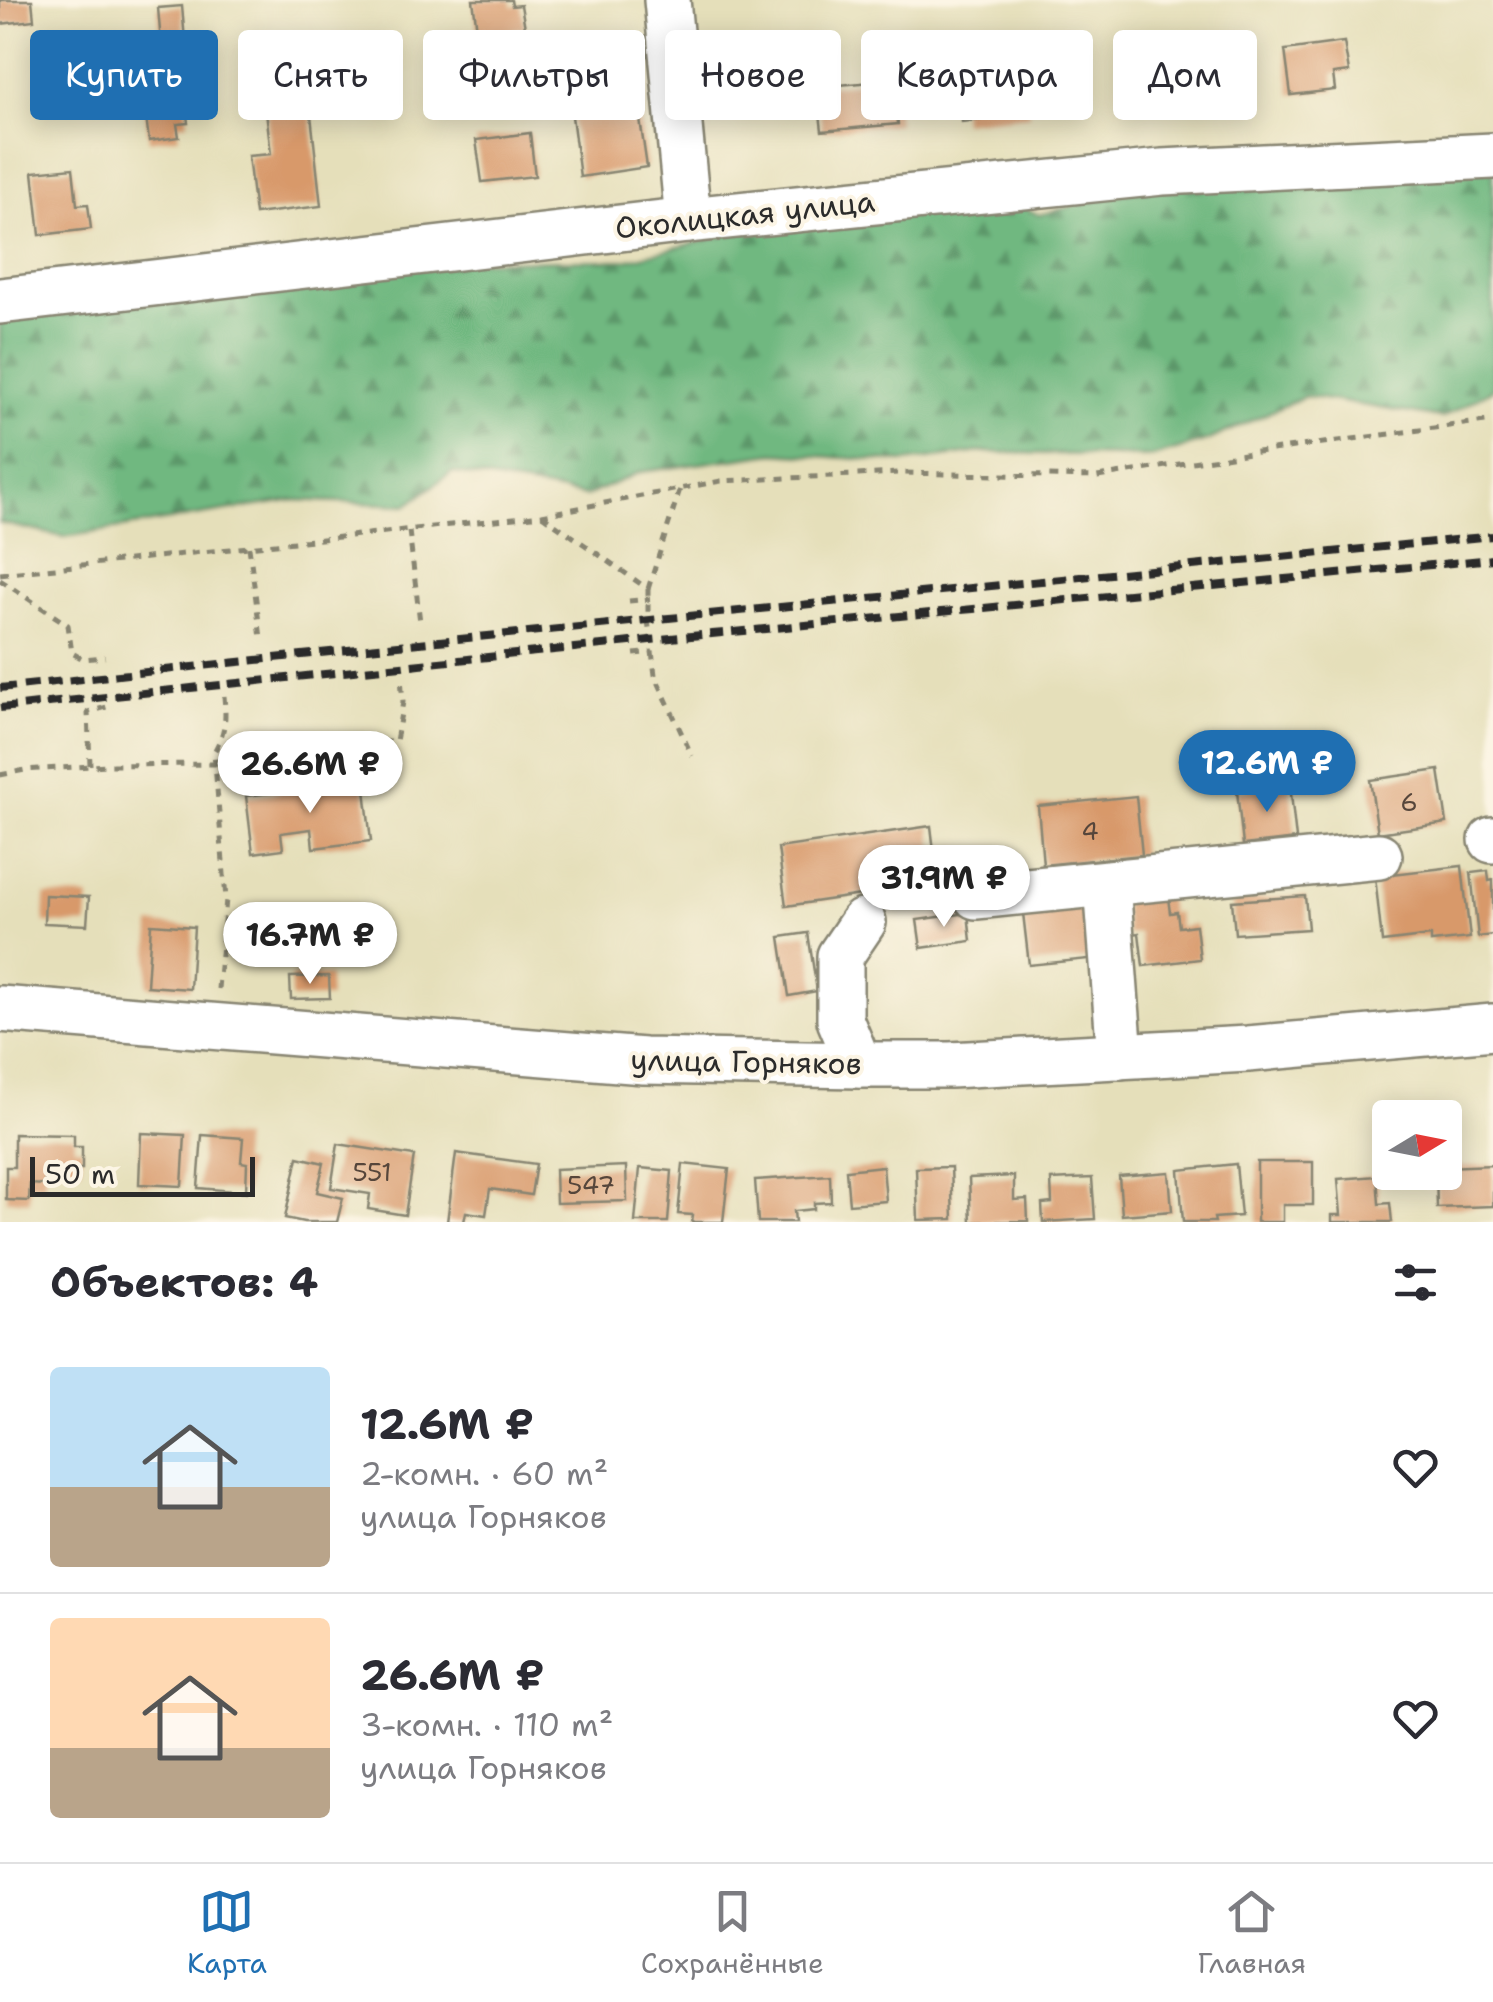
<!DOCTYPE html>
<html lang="ru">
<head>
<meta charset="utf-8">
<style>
	:root { --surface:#fff; --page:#f7f7f7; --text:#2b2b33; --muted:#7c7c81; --line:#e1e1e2; --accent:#1f6fb2 }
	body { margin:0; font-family:"Shantell Sans",sans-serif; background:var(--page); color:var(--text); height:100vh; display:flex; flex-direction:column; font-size:38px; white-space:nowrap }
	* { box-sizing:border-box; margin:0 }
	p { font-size:32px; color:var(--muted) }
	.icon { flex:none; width:55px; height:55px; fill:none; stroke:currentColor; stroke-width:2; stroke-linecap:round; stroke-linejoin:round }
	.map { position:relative; height:1222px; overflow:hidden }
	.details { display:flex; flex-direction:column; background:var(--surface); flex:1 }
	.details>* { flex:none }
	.banner { position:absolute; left:30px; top:30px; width:1435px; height:90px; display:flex; gap:20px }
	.needle { width:65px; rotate:80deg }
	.buttons { position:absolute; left:1372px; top:1100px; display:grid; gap:20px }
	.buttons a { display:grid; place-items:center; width:90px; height:90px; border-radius:10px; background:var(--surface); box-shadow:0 5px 25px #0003; font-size:50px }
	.scale { position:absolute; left:30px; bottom:25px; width:225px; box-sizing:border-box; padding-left:10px; border:5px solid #2b2b2b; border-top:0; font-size:28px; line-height:35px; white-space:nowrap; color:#2b2b2b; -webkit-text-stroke:8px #fcf5e5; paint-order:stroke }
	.price { position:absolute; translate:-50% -85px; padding:0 22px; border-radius:35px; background:#fff; color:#222; font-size:32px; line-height:65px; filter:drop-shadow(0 2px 5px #0008) }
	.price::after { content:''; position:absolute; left:50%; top:60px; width:30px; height:22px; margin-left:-15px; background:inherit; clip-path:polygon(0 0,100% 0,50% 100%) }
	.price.selected { background:var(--accent); color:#fff }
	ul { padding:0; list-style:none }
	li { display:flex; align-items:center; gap:30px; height:250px; padding:0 50px }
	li+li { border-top:2px solid var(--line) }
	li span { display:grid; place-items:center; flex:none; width:280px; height:200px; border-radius:10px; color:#555 }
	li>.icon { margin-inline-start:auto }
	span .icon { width:120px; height:120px; fill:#fffc; stroke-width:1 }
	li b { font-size:42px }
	h2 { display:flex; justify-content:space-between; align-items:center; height:120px; padding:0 50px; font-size:42px }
	.tag { padding:0 35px; border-radius:10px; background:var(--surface); box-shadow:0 5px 25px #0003; font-size:35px; line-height:90px }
	.tag.selected { background:var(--accent); color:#fff }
	.tab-bar { display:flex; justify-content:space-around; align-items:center; height:140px; border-top:2px solid var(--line); background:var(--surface); font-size:28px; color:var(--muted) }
	.tab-bar a { display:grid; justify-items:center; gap:5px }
	.tab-bar .selected { color:var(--accent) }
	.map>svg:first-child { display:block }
	.forest { fill:url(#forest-firs); stroke:#4e7256; stroke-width:2.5 }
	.building { fill:#d8996b }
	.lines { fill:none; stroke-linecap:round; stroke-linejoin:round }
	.minor-casing { stroke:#888572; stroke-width:50 }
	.path { stroke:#888572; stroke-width:5; stroke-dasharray:8 8; stroke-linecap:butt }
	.minor { stroke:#fff; stroke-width:45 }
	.rail { stroke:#2b2b2b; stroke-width:8; stroke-dasharray:15 8; stroke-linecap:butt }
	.labels { text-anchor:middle; stroke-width:8; stroke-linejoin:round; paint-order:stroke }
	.number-label { font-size:25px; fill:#56463b }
	.street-label { font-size:30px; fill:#2b2b2b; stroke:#fcf5e5 }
</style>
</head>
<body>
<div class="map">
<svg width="1493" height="1222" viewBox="0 0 1493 1222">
	<defs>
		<pattern id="forest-firs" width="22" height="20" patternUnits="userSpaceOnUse" patternTransform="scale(2.5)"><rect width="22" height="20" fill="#70b880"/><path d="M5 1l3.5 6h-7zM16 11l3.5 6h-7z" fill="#5c9669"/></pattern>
	</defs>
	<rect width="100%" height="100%" fill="#fcf5e5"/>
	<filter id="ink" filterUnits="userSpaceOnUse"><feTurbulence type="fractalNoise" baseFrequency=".01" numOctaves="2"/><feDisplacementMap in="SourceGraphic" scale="20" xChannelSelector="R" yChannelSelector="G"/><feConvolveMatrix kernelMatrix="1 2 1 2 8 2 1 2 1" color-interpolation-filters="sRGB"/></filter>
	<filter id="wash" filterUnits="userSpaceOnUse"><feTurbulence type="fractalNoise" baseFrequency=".0048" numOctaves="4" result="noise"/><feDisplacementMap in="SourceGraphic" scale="40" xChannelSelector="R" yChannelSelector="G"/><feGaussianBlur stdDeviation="2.25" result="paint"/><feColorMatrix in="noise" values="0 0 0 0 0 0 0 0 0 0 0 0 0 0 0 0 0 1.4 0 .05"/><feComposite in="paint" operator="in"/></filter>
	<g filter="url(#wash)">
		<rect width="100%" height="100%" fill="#e5dfba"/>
		<polygon class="forest" points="1493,159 1493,389 1442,418 1305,396 1209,440 1153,457 980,452 904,462 774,453 640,472 586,496 452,472 407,505 294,500 64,537 0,523 0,312 206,300 285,262 626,260 775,223 984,188 1039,215 1174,180"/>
		<g id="blocks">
			<g class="building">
				<polygon points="0,0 32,0 34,20 0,24"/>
				<polygon points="473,0 511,0 512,6 521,5 525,28 512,30 513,40 479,45"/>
				<polygon points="182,6 186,52 162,54 158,8"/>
				<polygon points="1344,42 1349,72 1333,74 1335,90 1291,95 1285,50"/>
				<polygon points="1250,46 1255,95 1232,97 1233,104 1197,107 1196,99 1188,100 1183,52"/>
				<polygon points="1024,61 1029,115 962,122 957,68"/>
				<polygon points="894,80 898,124 822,131 817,87"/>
				<polygon points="184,88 188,123 177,124 179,137 149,141 143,93"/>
				<polygon points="309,97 321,206 255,214 248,156 271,154 265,102"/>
				<polygon points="638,106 647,167 580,177 572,116"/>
				<polygon points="530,133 535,176 482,182 476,140"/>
				<polygon points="73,168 77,205 88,204 91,229 40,235 33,172"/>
				<polygon points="1439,770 1447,823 1378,833 1370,780"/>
				<polygon points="364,781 371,841 313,848 311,829 281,833 283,849 253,853 246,796"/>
				<polygon points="1290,785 1296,839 1243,845 1237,791"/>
				<polygon points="1136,796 1142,855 1043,865 1038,806"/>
				<polygon points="931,826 934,851 943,850 950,899 925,903 922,886 786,906 778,848"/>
				<polygon points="1462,866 1470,938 1431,942 1431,936 1382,942 1375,876"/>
				<polygon points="1488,871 1489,881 1493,880 1493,935 1478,937 1471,873"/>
				<polygon points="1167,890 1170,913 1177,912 1179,927 1196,925 1200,959 1143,966 1139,933 1127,935 1122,895"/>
				<polygon points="45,895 89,897 87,925 44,923"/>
				<polygon points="1305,896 1308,929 1235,934 1232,901"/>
				<polygon points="1086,900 1099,958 1029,965 1023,913"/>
				<polygon points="968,913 971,941 921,948 917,920"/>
				<polygon points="151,924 194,927 190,989 147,986"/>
				<polygon points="808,933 817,991 789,996 780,937"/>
				<polygon points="329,976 330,998 291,999 290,977"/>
				<polygon points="141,1133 185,1135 182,1186 139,1184"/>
				<polygon points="14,1134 74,1135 74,1147 82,1147 82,1169 45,1169 45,1185 30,1184 29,1201 6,1200 6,1167 14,1167"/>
				<polygon points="202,1135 243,1138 241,1162 247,1163 246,1192 198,1188"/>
				<polygon points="338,1144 414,1156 405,1215 368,1209 370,1194 331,1188"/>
				<polygon points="456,1153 536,1164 531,1195 490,1189 486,1215 466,1212 464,1222 447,1222"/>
				<polygon points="298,1157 324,1163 317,1192 343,1198 337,1222 304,1222 285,1218"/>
				<polygon points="1257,1162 1313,1162 1313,1205 1283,1205 1283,1222 1257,1222"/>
				<polygon points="683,1164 729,1169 723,1222 692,1222 693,1215 678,1214"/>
				<polygon points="1236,1164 1241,1216 1214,1218 1215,1222 1183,1222 1179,1170"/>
				<polygon points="1493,1165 1493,1206 1437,1208 1436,1172 1445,1172 1445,1167"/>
				<polygon points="626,1166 627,1201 556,1203 555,1169"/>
				<polygon points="883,1166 886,1201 849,1204 846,1170"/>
				<polygon points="951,1167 953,1219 918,1220 916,1168"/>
				<polygon points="640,1168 672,1171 668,1222 635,1222"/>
				<polygon points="1169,1172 1172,1211 1122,1215 1119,1176"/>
				<polygon points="830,1175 831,1202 814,1203 814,1209 794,1211 795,1222 758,1222 755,1180"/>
				<polygon points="1014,1176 1014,1200 1027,1199 1028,1221 971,1222 969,1178"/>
				<polygon points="1377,1176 1379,1204 1390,1203 1392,1222 1332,1222 1332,1215 1341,1215 1338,1179"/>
				<polygon points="1092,1178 1095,1219 1043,1222 1042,1204 1052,1203 1051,1180"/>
			</g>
		</g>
	</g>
	<g filter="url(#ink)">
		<use href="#blocks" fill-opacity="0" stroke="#888572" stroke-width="2.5"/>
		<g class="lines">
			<defs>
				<g id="minor">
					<polyline points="667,0 688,220"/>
					<polyline points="0,301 688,220 1162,172 1493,156"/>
					<polyline points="1492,840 1493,840"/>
					<polyline points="1107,884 1120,1056"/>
					<polyline points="976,896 1379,856"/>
					<polyline points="0,1009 644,1061 859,1065 950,1065 1248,1049 1493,1027"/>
					<polyline points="859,1065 840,1020 840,956 863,922"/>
				</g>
			</defs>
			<use href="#minor" class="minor-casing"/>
			<g class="path">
				<polyline points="542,515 648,589 648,620 655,675 692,756"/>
				<polyline points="409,531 420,622"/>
				<polyline points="249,547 261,638"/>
				<polyline points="0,574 542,515 721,481 900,473 1097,477 1250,453 1493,420"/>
				<polyline points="0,580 68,625 72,653 83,659 105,657"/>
				<polyline points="648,589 680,489"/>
				<polyline points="629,601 650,599"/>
				<polyline points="634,654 653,652"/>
				<polyline points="90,765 88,712 107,707"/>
				<polyline points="0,775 25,770 107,765 215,764 396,741 403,702 401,678"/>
				<path d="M218 989 226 899 214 752C226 730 226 720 224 696"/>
			</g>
			<use href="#minor" class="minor"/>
			<g class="rail">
				<polyline points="0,688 348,650 1493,536"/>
				<polyline points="0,708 650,640 1493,559"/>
			</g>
		</g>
	</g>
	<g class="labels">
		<g class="number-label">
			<text x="1409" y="811">6</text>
			<text x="1090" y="840">4</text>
			<text x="372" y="1181">551</text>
			<text x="591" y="1194">547</text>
		</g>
		<g class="street-label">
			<text transform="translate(745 215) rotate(-6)" y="10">Околицкая улица</text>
			<text transform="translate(746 1062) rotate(1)" y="10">улица Горняков</text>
		</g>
	</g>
</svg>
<div class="buttons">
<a><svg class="needle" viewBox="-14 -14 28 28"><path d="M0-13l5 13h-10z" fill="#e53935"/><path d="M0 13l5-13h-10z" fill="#7c7c81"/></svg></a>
</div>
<div class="scale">50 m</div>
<b class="price selected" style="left:1267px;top:815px">12.6M ₽</b>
<b class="price" style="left:310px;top:816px">26.6M ₽</b>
<b class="price" style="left:944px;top:930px">31.9M ₽</b>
<b class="price" style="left:310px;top:987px">16.7M ₽</b>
<div class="banner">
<a class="tag selected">Купить</a>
<a class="tag">Снять</a>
<a class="tag">Фильтры</a>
<a class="tag">Новое</a>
<a class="tag">Квартира</a>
<a class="tag">Дом</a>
</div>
</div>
<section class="details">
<h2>Объектов: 4<svg class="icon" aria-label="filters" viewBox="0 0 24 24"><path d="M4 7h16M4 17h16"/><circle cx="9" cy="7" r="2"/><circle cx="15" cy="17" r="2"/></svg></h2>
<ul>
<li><span style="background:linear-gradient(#bfe0f5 60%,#b9a48a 0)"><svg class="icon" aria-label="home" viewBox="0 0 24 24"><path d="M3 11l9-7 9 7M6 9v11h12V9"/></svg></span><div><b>12.6M ₽</b><p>2-комн. · 60 m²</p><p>улица Горняков</p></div><svg class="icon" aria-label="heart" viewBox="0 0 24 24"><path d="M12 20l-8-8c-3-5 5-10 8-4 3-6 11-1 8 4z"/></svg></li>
<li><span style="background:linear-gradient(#ffd9b3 65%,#b9a48a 0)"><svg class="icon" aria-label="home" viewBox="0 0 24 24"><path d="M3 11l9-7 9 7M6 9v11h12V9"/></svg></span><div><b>26.6M ₽</b><p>3-комн. · 110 m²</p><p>улица Горняков</p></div><svg class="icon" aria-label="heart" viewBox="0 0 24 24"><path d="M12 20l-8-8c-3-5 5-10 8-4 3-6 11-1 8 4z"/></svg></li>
</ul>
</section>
<nav class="tab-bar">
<a class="selected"><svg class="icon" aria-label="map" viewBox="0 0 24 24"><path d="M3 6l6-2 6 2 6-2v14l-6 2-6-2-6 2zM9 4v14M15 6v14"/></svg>Карта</a>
<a><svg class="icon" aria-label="saved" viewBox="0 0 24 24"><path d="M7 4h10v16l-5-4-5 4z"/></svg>Сохранённые</a>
<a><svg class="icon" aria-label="home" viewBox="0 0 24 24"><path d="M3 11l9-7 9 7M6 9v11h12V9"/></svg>Главная</a>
</nav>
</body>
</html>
